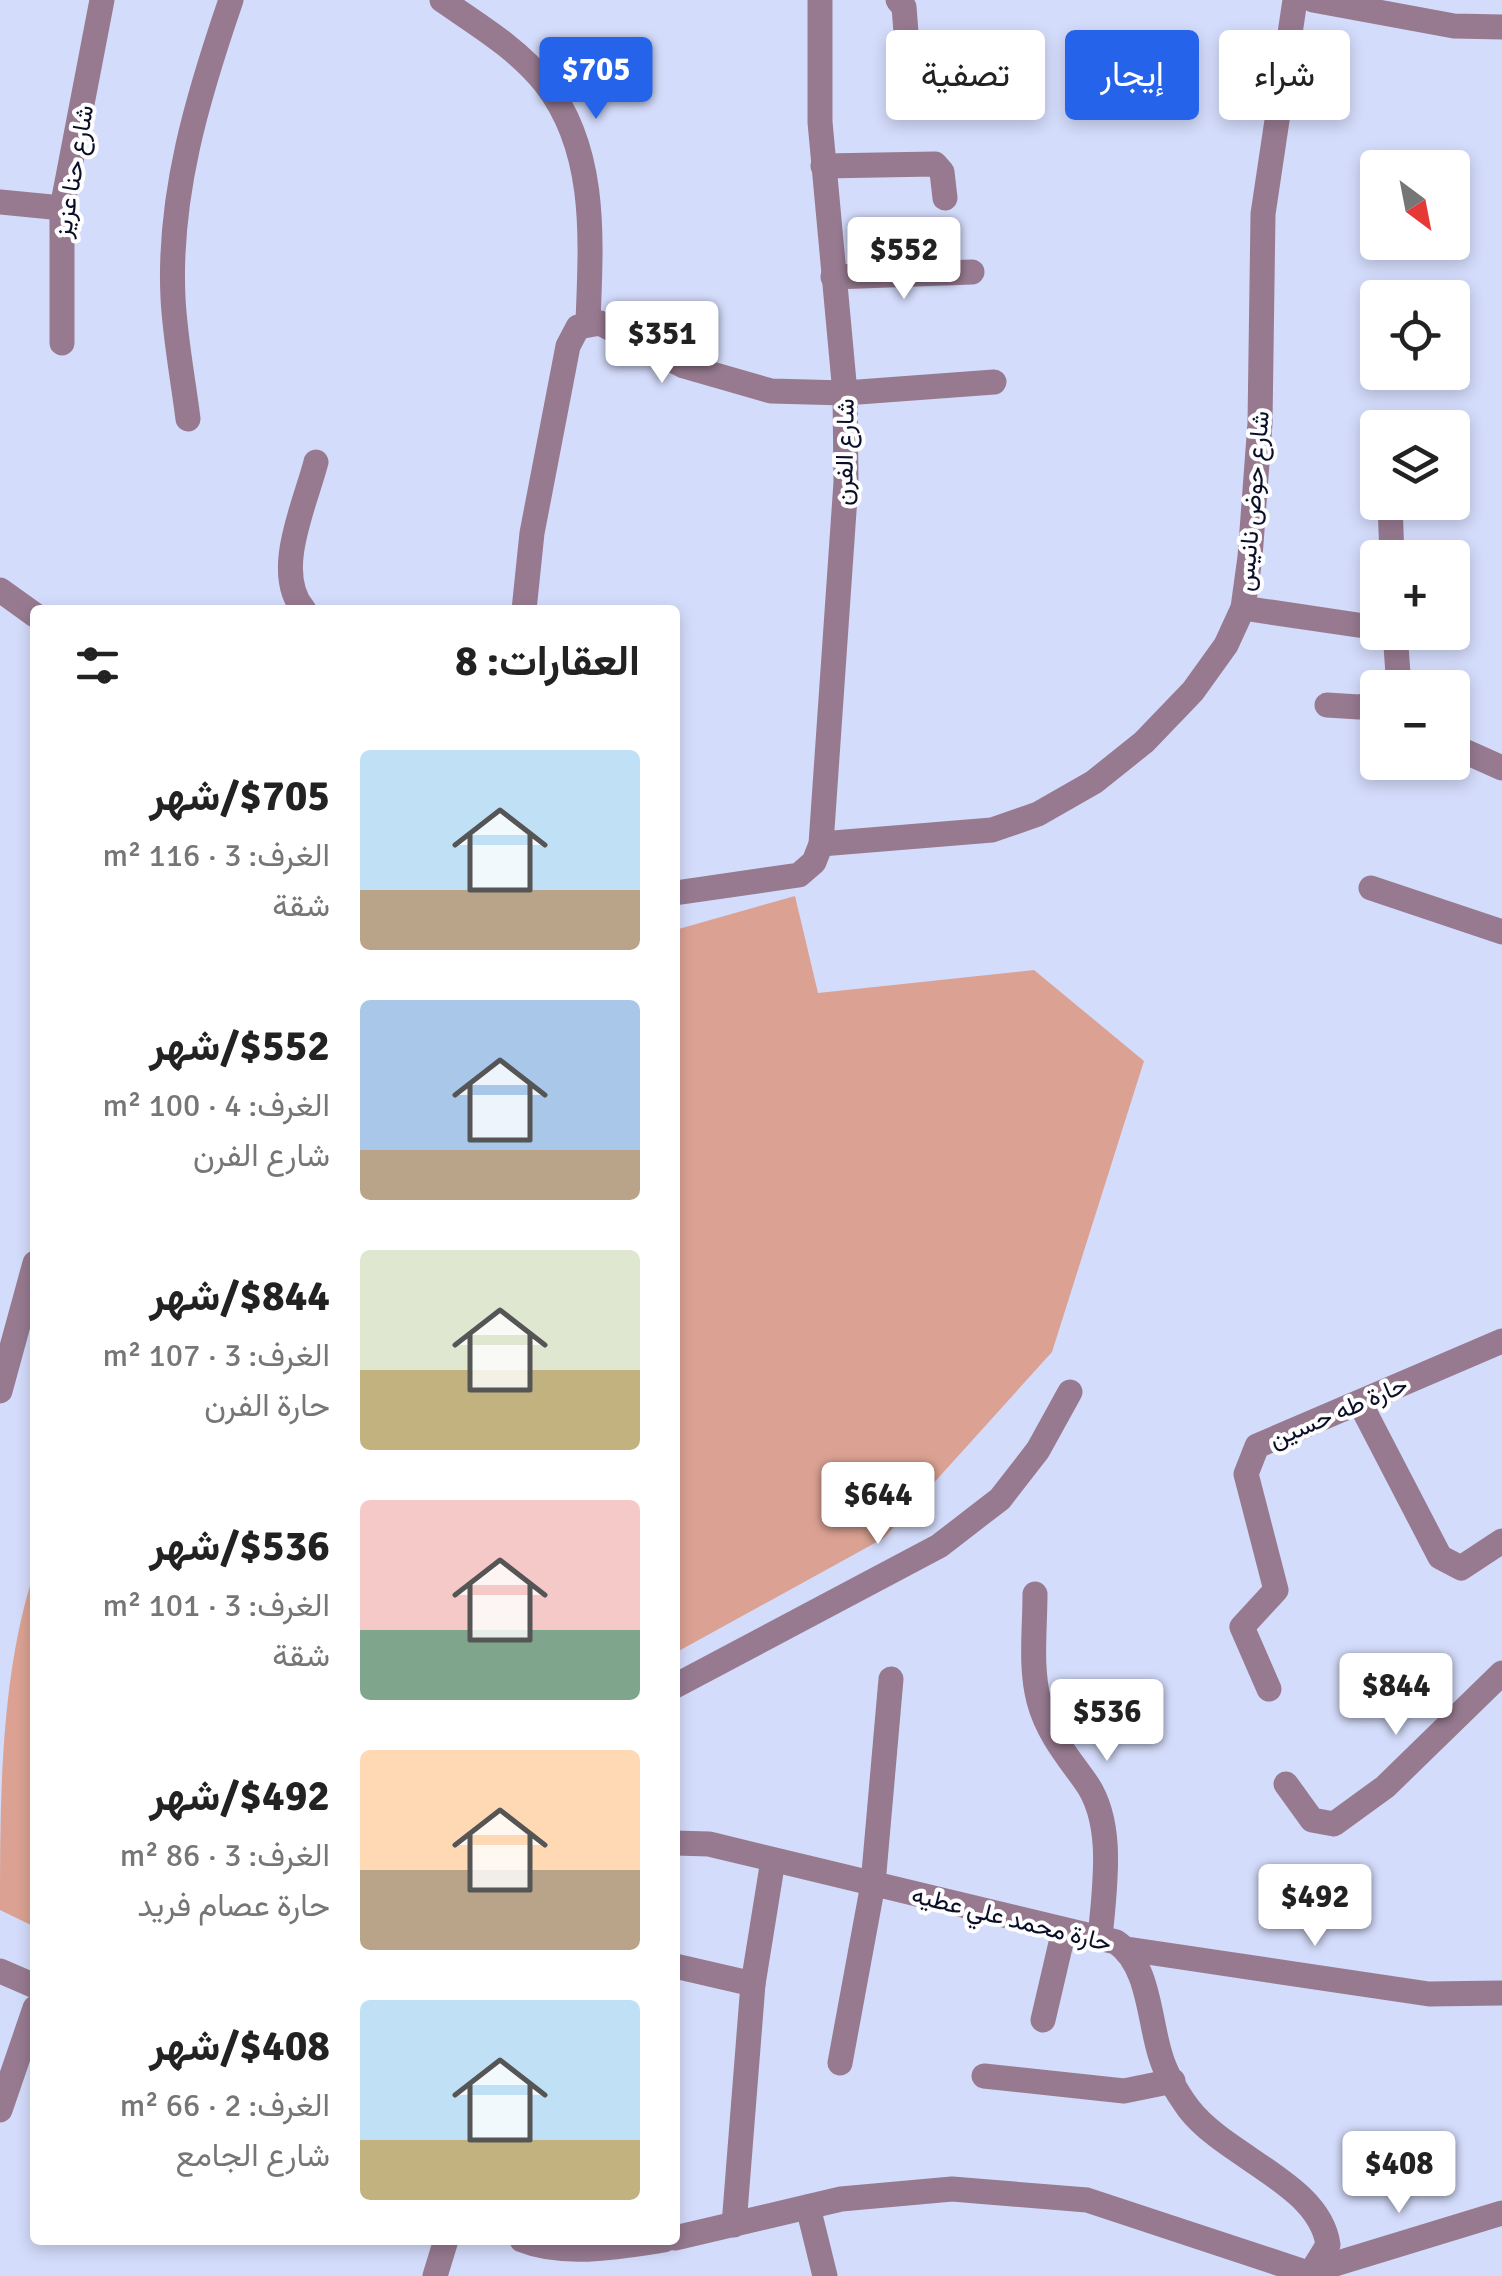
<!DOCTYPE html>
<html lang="ar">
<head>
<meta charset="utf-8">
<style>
	:root { --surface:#fff; --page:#f6f6f6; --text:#222; --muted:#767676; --accent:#2563eb }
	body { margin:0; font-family:Signika,Vazirmatn,sans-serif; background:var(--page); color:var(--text); direction:rtl; height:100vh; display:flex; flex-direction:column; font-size:38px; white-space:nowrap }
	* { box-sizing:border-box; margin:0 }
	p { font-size:32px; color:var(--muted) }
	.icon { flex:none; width:55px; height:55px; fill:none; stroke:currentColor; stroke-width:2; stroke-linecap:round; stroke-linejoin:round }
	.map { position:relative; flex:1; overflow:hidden; direction:ltr }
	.side { position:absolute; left:30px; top:605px; width:650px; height:1640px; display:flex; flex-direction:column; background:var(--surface); border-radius:10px; box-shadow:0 5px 15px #0003; direction:rtl }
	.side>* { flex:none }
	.guide { position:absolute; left:710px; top:30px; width:640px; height:90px; direction:rtl; display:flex; gap:20px }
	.needle { width:65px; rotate:148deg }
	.fabs { position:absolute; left:1360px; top:150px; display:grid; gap:20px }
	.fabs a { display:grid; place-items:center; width:110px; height:110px; border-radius:10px; background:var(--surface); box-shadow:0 5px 15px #0003; font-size:50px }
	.price { position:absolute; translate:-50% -85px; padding:0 22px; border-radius:10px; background:#fff; color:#222; font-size:32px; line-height:65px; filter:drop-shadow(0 2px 5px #0008) }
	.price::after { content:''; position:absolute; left:50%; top:60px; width:30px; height:22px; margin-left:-15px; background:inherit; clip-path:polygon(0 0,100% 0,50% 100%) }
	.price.active { background:var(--accent); color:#fff }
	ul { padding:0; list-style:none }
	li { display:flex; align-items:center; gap:30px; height:250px; padding:0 40px }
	li span { display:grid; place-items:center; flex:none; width:280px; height:200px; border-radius:10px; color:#555 }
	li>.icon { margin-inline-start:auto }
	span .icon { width:120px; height:120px; fill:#fffc; stroke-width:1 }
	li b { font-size:42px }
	h2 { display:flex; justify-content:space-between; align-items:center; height:120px; padding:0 40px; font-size:42px }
	.pill { padding:0 35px; border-radius:10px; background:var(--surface); box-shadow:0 5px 15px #0003; font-size:35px; line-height:90px }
	.pill.active { background:var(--accent); color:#fff }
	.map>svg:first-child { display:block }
	.green { fill:#dba293 }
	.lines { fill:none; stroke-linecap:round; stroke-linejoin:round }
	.minor { stroke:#977a90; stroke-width:25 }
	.labels { text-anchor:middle; stroke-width:8; stroke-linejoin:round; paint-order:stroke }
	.street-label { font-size:25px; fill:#0b0e28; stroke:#fefefe }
</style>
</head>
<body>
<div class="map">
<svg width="1502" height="2276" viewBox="0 0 1502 2276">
	<rect width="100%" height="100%" fill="#d4dcfb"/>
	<g class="green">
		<polygon points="795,896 818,993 1034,970 1144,1061 1052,1352 884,1538 675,1653 675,930"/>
		<path d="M35 1570V1927L0 1910C0 1799 0 1674 35 1570Z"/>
	</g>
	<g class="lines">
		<g class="minor">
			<path d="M442 0C478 25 517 48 545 83 598 151 591 241 588 322"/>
			<polyline points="898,0 904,7 908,58"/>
			<polyline points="1313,0 1454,26 1502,27"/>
			<polyline points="823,166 935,164 942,172 945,198"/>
			<polyline points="0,202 62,208"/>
			<polyline points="833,277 972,272"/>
			<polyline points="62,343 62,208 102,0"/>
			<path d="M188 419C183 379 175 338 173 298 168 195 198 96 231 0"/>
			<polyline points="1390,502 1392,558"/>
			<polyline points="0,590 35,615"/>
			<polyline points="1243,608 1378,628"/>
			<path d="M304 610C272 573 305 505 316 462"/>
			<polyline points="524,610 532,533 568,346 578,327 600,323 684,366 771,391 845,393 994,382"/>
			<polyline points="1393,688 1398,674 1395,632"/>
			<polyline points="1327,705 1359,707 1378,702"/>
			<polyline points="1464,751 1502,768"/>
			<polyline points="821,844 992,830 1038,814 1094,782 1144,742 1193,691 1226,645 1243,608 1250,557 1260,423 1263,214 1295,0"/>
			<polyline points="1371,888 1502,932"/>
			<polyline points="675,893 799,875 814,862 821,844 846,482 845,393 820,122 820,0"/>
			<polyline points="0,1391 35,1263"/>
			<polyline points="1360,1403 1440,1557 1461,1568 1502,1541"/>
			<path d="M1035 1594C1035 1629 1030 1668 1039 1701 1047 1732 1067 1756 1085 1781 1116 1823 1104 1890 1100 1939"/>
			<polyline points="675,1686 939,1546 1000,1499 1038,1450 1070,1392"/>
			<polyline points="1269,1689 1242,1627 1276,1590 1246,1474 1257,1446 1502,1341"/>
			<polyline points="1286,1784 1312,1820 1334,1824 1385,1787 1502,1673"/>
			<path d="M675 1843 709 1844 1116 1942C1149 1964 1149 2019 1160 2054 1165 2072 1178 2094 1189 2109 1227 2158 1320 2184 1328 2245L1312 2271"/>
			<polyline points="1127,1949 1429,1994 1502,1993"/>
			<polyline points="675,1966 753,1984"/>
			<polyline points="0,1971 35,1986"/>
			<polyline points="1043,2020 1064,1930"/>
			<polyline points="840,2063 873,1884 891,1679"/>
			<polyline points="984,2076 1124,2091 1173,2081"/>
			<polyline points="0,2110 35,2008"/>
			<polyline points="808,2207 825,2276"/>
			<polyline points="734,2225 753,1984 773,1860"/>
			<polyline points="675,2238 841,2199 952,2189 1087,2200 1317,2276"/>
			<path d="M522 2240C564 2257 619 2247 664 2240"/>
			<polyline points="1312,2271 1502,2213"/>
			<polyline points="435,2276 446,2240"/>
		</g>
	</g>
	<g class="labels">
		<g class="street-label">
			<text transform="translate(73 171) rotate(-80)" y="9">شارع حنا عزيز</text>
			<text transform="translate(844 452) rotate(-89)" y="9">شارع الفرن</text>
			<text transform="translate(1252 501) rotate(-85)" y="9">شارع حوض نانيس</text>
			<text transform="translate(1338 1411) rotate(-23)" y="9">حارة طه حسين</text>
			<text transform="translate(1012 1918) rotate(14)" y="9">حارة محمد علي عطيه</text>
		</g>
	</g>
</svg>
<div class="fabs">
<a><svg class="needle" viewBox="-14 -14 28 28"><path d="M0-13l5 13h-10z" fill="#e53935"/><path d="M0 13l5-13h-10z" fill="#767676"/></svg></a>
<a><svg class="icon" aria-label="locate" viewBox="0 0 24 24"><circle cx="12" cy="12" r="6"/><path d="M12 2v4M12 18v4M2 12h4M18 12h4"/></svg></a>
<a><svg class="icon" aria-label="layers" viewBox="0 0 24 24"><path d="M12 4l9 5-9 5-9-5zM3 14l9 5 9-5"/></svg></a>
<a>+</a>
<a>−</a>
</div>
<b class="price active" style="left:596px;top:122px">$705</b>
<b class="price" style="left:904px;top:302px">$552</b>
<b class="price" style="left:662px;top:386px">$351</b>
<b class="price" style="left:878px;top:1547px">$644</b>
<b class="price" style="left:1396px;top:1738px">$844</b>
<b class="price" style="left:1107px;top:1764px">$536</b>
<b class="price" style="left:1315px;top:1949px">$492</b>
<b class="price" style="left:1399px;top:2216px">$408</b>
<div class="guide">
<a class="pill">شراء</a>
<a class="pill active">إيجار</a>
<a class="pill">تصفية</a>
</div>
<section class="side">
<h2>العقارات: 8<svg class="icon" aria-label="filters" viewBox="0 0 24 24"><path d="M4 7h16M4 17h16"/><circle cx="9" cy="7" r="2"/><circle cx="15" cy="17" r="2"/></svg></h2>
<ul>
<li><span style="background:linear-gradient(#bfe0f5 70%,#b9a48a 0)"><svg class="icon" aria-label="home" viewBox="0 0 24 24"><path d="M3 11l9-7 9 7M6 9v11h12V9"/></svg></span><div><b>$705/شهر</b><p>الغرف: 3 · 116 m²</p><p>شقة</p></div></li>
<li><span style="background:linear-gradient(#a9c7e8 75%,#b9a48a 0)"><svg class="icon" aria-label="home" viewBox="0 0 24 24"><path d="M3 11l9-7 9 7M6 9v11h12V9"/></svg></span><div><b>$552/شهر</b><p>الغرف: 4 · 100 m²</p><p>شارع الفرن</p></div></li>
<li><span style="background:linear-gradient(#dfe7d0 60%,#c2b280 0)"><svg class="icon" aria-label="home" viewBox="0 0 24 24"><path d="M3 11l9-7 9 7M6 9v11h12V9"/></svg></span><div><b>$844/شهر</b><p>الغرف: 3 · 107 m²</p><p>حارة الفرن</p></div></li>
<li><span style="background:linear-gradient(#f6c9c9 65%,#7fa58c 0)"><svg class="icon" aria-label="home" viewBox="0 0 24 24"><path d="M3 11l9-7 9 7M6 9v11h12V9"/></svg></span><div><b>$536/شهر</b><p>الغرف: 3 · 101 m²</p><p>شقة</p></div></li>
<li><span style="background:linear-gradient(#ffd9b3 60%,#b9a48a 0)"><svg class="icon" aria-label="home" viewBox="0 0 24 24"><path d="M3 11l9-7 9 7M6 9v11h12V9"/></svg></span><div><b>$492/شهر</b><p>الغرف: 3 · 86 m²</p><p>حارة عصام فريد</p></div></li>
<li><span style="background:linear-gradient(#bfe0f5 70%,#c2b280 0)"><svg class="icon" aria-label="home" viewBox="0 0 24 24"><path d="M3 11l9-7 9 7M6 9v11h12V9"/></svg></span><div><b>$408/شهر</b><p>الغرف: 2 · 66 m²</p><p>شارع الجامع</p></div></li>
</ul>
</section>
</div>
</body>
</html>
